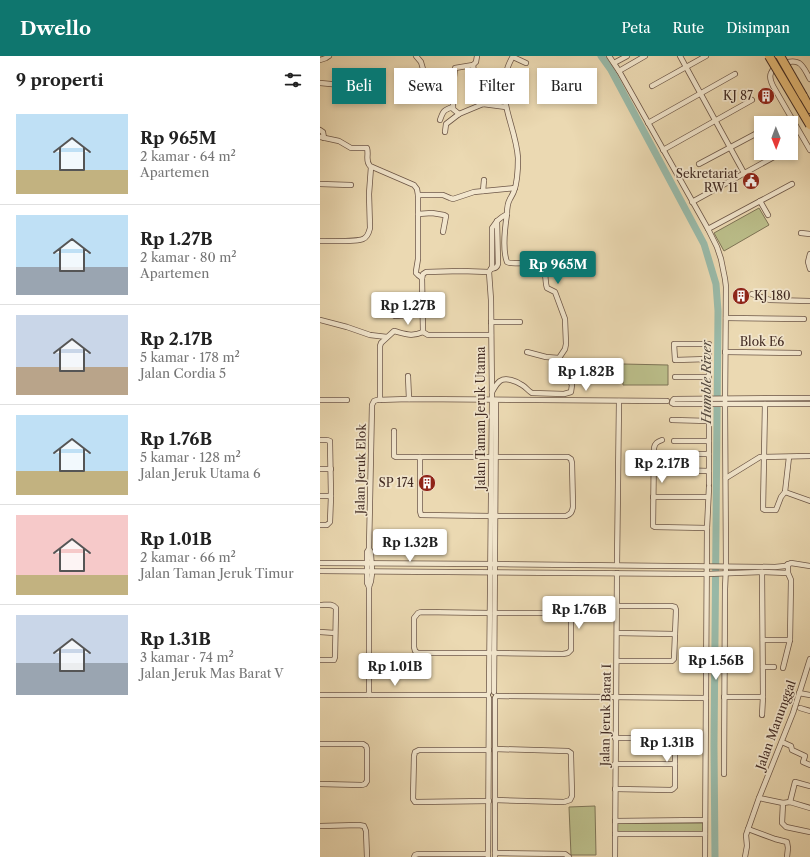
<!DOCTYPE html>
<html lang="id">
<head>
<meta charset="utf-8">
<style>
	:root { --surface:#fff; --page:#f2f2f2; --text:#222; --muted:#767676; --line:#e0e0e0; --accent:#0f766e }
	body { margin:0; font-family:"Libre Caslon Text",serif; background:var(--page); color:var(--text); height:100vh; display:flex; flex-direction:column; font-size:15px; white-space:nowrap }
	* { box-sizing:border-box; margin:0 }
	p { font-size:13px; color:var(--muted) }
	.icon { flex:none; width:22px; height:22px; fill:none; stroke:currentColor; stroke-width:2; stroke-linecap:round; stroke-linejoin:round }
	.map { position:relative; flex:1; overflow:hidden }
	.side { display:flex; flex-direction:column; background:var(--surface); width:320px }
	.side>* { flex:none }
	.top-card { position:absolute; left:12px; top:12px; width:380px; height:36px; display:flex; gap:8px }
	.needle { width:26px; rotate:179deg }
	.fabs { position:absolute; left:434px; top:60px; display:grid; gap:8px }
	.fabs a { display:grid; place-items:center; width:44px; height:44px; border-radius:0px; background:var(--surface); box-shadow:0 2px 6px #0003; font-size:20px }
	.price { position:absolute; translate:-50% -34px; padding:0 9px; border-radius:4px; background:#fff; color:#222; font-size:13px; line-height:26px; filter:drop-shadow(0 1px 2px #0008) }
	.price::after { content:''; position:absolute; left:50%; top:24px; width:12px; height:9px; margin-left:-6px; background:inherit; clip-path:polygon(0 0,100% 0,50% 100%) }
	.price.on { background:var(--accent); color:#fff }
	ul { padding:0; list-style:none }
	li { display:flex; align-items:center; gap:12px; height:100px; padding:0 16px }
	li+li { border-top:1px solid var(--line) }
	li span { display:grid; place-items:center; flex:none; width:112px; height:80px; border-radius:0px; color:#555 }
	li>.icon { margin-inline-start:auto }
	span .icon { width:48px; height:48px; fill:#fffc; stroke-width:1 }
	li b { font-size:17px }
	h2 { display:flex; justify-content:space-between; align-items:center; height:48px; padding:0 16px; font-size:17px }
	.chip { padding:0 14px; border-radius:0px; background:var(--surface); box-shadow:0 2px 6px #0003; font-size:14px; line-height:36px }
	.chip.on { background:var(--accent); color:#fff }
	header { display:flex; align-items:center; gap:24px; box-sizing:border-box; height:56px; padding:0 20px; background:var(--accent); color:#fff }
	header strong { font-size:19px }
	nav { display:flex; gap:22px; margin-inline-start:auto; font-size:14px }
	main { display:flex; flex:1; min-height:0 }
	.map>svg:first-child { display:block }
	.green { fill:#bbbe8a; stroke:#7e7456 }
	.lines { fill:none; stroke-linecap:round; stroke-linejoin:round }
	.river { stroke:#99baa9; stroke-width:7 }
	.minor-casing { stroke:#6c5647; stroke-width:6 }
	.motorway-casing { stroke:#422b23; stroke-width:10 }
	.minor { stroke:#f2e6cd; stroke-width:4.5 }
	.motorway { stroke:#e6bc79; stroke-width:8 }
	.motorway-bridge-casing { stroke:#422b23; stroke-width:10; stroke-linecap:butt }
	.motorway-bridge { stroke:#e6bc79; stroke-width:8 }
	.labels { text-anchor:middle; stroke-width:3.5; stroke-linejoin:round; paint-order:stroke }
	.poi-label { font-size:12px; fill:#422b23; stroke:#f2e6cd; text-anchor:end }
	.street-label { font-size:12px; fill:#422b23; stroke:#f2e6cd }
	.water-label { font-size:13px; font-style:italic; fill:#53483e; stroke:#f2e6cd }
</style>
</head>
<body>
<header>
<strong>Dwello</strong>
<nav><a>Peta</a><a>Rute</a><a>Disimpan</a></nav>
</header>
<main>
<section class="side">
<h2>9 properti<svg class="icon" aria-label="filters" viewBox="0 0 24 24"><path d="M4 7h16M4 17h16"/><circle cx="9" cy="7" r="2"/><circle cx="15" cy="17" r="2"/></svg></h2>
<ul>
<li><span style="background:linear-gradient(#bfe0f5 70%,#c2b280 0)"><svg class="icon" aria-label="home" viewBox="0 0 24 24"><path d="M3 11l9-7 9 7M6 9v11h12V9"/></svg></span><div><b>Rp 965M</b><p>2 kamar · 64 m²</p><p>Apartemen</p></div></li>
<li><span style="background:linear-gradient(#bfe0f5 65%,#9aa5b1 0)"><svg class="icon" aria-label="home" viewBox="0 0 24 24"><path d="M3 11l9-7 9 7M6 9v11h12V9"/></svg></span><div><b>Rp 1.27B</b><p>2 kamar · 80 m²</p><p>Apartemen</p></div></li>
<li><span style="background:linear-gradient(#c9d6e8 65%,#b9a48a 0)"><svg class="icon" aria-label="home" viewBox="0 0 24 24"><path d="M3 11l9-7 9 7M6 9v11h12V9"/></svg></span><div><b>Rp 2.17B</b><p>5 kamar · 178 m²</p><p>Jalan Cordia 5</p></div></li>
<li><span style="background:linear-gradient(#bfe0f5 70%,#c2b280 0)"><svg class="icon" aria-label="home" viewBox="0 0 24 24"><path d="M3 11l9-7 9 7M6 9v11h12V9"/></svg></span><div><b>Rp 1.76B</b><p>5 kamar · 128 m²</p><p>Jalan Jeruk Utama 6</p></div></li>
<li><span style="background:linear-gradient(#f6c9c9 75%,#c2b280 0)"><svg class="icon" aria-label="home" viewBox="0 0 24 24"><path d="M3 11l9-7 9 7M6 9v11h12V9"/></svg></span><div><b>Rp 1.01B</b><p>2 kamar · 66 m²</p><p>Jalan Taman Jeruk Timur</p></div></li>
<li><span style="background:linear-gradient(#c9d6e8 60%,#9aa5b1 0)"><svg class="icon" aria-label="home" viewBox="0 0 24 24"><path d="M3 11l9-7 9 7M6 9v11h12V9"/></svg></span><div><b>Rp 1.31B</b><p>3 kamar · 74 m²</p><p>Jalan Jeruk Mas Barat V</p></div></li>
</ul>
</section>
<div class="map">
<svg width="490" height="801" viewBox="0 0 490 801">
	<rect width="100%" height="100%" fill="#ebd9b2"/>
	<filter id="stains"><feTurbulence type="fractalNoise" baseFrequency=".005" numOctaves="4"/><feColorMatrix values="0 0 0 0 .2 0 0 0 0 .09 0 0 0 0 .02 0 0 0 .5 -.17"/></filter>
	<radialGradient id="worn" r=".72"><stop offset=".6" stop-color="#630" stop-opacity="0"/><stop offset="1" stop-color="#630" stop-opacity=".3"/></radialGradient>
	<g class="green">
		<polygon points="439,152 449,169 404,195 394,177"/>
		<polygon points="303,308 348,309 348,329 303,329"/>
		<polygon points="275,750 276,799 251,799 249,751"/>
		<polygon points="297,767 384,767 384,776 297,777"/>
	</g>
	<g class="lines">
		<polyline class="river" points="281,0 291,14 384,188 396,228 398,255 394,689 395,801"/>
		<defs>
			<g id="minor">
				<polyline points="96,0 101,6 103,13"/>
				<polyline points="157,0 156,6 153,9 155,23 158,38 163,48"/>
				<polyline points="289,0 299,15 388,173 397,191 401,203 405,223 406,231 405,348 406,510 405,533 404,718"/>
				<polyline points="360,0 424,117"/>
				<polyline points="193,1 206,7"/>
				<polyline points="0,4 6,2 9,0"/>
				<polyline points="294,7 307,0"/>
				<polyline points="299,15 325,0"/>
				<path d="M490 23C487 18 484 10 479 7 471 3 454 9 451 17 449 21 451 26 453 30L490 94"/>
				<polyline points="0,27 21,29"/>
				<polyline points="332,30 386,0"/>
				<polyline points="132,40 135,12 153,9"/>
				<polyline points="133,44 133,53 139,58"/>
				<path d="M120 64C123 56 123 54 133 51"/>
				<polyline points="328,67 415,18"/>
				<polyline points="0,74 3,76 4,82"/>
				<polyline points="125,76 126,68 139,58 163,48 186,51"/>
				<path d="M0 81 19 85 31 92H47C49 99 45 105 50 110L94 129 97 133 98 139V203L96 215V217L98 219 102 222"/>
				<polyline points="343,94 432,44"/>
				<polyline points="379,108 441,75"/>
				<polyline points="0,128 31,129"/>
				<polyline points="163,135 164,124"/>
				<polyline points="98,139 123,139 130,142 133,143 154,136 195,132"/>
				<polyline points="440,145 448,159"/>
				<polyline points="372,146 461,97"/>
				<polyline points="98,158 112,157 124,159 126,160 123,176"/>
				<polyline points="388,173 472,128"/>
				<polyline points="481,177 490,178"/>
				<path d="M0 185C8 185 37 186 43 183 48 181 49 176 50 172L49 138 51 111"/>
				<polyline points="490,198 488,206 490,213"/>
				<path d="M171 213C175 212 177 212 178 208L177 165"/>
				<polyline points="169,216 141,215 106,216 103,218 102,222 103,276 108,279 171,279"/>
				<polyline points="432,238 450,244 490,245"/>
				<polyline points="75,260 102,258"/>
				<polyline points="406,262 484,263"/>
				<polyline points="0,264 27,271 50,279 67,281"/>
				<polyline points="171,266 200,266"/>
				<polyline points="207,296 226,301 239,302"/>
				<polyline points="405,296 479,297"/>
				<polyline points="88,320 89,343"/>
				<polyline points="355,321 389,321"/>
				<path d="M172 336C174 333 176 328 180 325 186 321 196 325 202 329 206 331 208 335 212 337L244 338 251 336 252 329 239 302 245 293 246 288 245 263 235 236 227 232C225 226 226 219 224 213 220 200 196 211 187 206 182 193 185 171 187 158"/>
				<polyline points="490,342 354,343 353,344 352,347 354,348 490,348"/>
				<polyline points="0,344 27,344"/>
				<path d="M60 344V290L61 287 74 275C86 278 92 281 103 276"/>
				<polyline points="445,348 443,453 445,454 456,454 461,441 465,436"/>
				<polyline points="352,364 389,365"/>
				<polyline points="74,375 74,400 76,401 171,401"/>
				<polyline points="0,384 7,384 10,385 10,387 11,440 10,466 7,469 0,469"/>
				<path d="M342 384C337 386 335 387 334 392L333 470 335 471 387 472"/>
				<polyline points="354,385 389,385"/>
				<polyline points="353,398 389,398"/>
				<polyline points="100,401 100,455 101,459 171,460"/>
				<polyline points="469,401 465,436 490,445"/>
				<polyline points="0,413 11,413"/>
				<polyline points="354,414 389,415"/>
				<polyline points="406,422 440,401 490,400"/>
				<polyline points="389,428 389,288 354,288 355,304 389,303"/>
				<polyline points="0,440 11,440"/>
				<polyline points="333,441 388,441"/>
				<path d="M175 460H246C251 458 252 456 253 451L252 407 251 403 248 401H176"/>
				<polyline points="49,493 47,496 47,527 49,531"/>
				<polyline points="0,507 175,508 455,511 465,510 471,507 490,510"/>
				<polyline points="297,509 299,345"/>
				<polyline points="0,515 387,518 442,516 468,517"/>
				<path d="M0 549C6 549 12 547 16 552L15 601 14 604H0"/>
				<polyline points="0,576 15,577"/>
				<polyline points="297,577 355,578"/>
				<polyline points="443,584 470,584"/>
				<polyline points="170,597 98,597 95,595 94,591 94,562 98,557 101,556 170,557"/>
				<polyline points="174,597 243,598 248,597 251,594 251,561 248,558 243,557 175,557"/>
				<polyline points="297,605 352,605 354,603 356,554 355,551 351,550 297,550"/>
				<polyline points="443,611 454,611"/>
				<polyline points="463,612 470,584 471,524 468,517 468,508"/>
				<path d="M169 636 172 344 171 244 169 216 172 211V172L177 165 182 161 187 158C187 153 187 148 190 143 191 141 193 138 194 135 198 125 198 112 198 102 196 71 177 45 187 14 188 9 191 4 193 0"/>
				<polyline points="174,636 176,344"/>
				<polyline points="479,637 490,639"/>
				<polyline points="0,639 168,639"/>
				<path d="M49 639V531C54 521 51 507 51 496L49 493 52 349 54 345 57 344 89 343 347 345"/>
				<polyline points="176,640 386,642"/>
				<polyline points="404,641 443,641"/>
				<polyline points="480,652 490,655"/>
				<polyline points="442,659 443,641 442,516"/>
				<polyline points="462,686 471,690 472,694 485,700 483,706 490,709"/>
				<polyline points="0,688 43,688 46,690 47,693 47,725 45,728 42,729 0,728"/>
				<polyline points="175,693 248,695 251,697 251,700 252,740 250,744 244,746 175,744"/>
				<polyline points="295,708 355,708"/>
				<polyline points="295,733 351,734 353,733 355,731 355,686 351,682 295,682"/>
				<polyline points="439,742 463,747 470,746 490,752"/>
				<polyline points="169,745 95,746 93,743 94,700 95,696 99,694 169,694"/>
				<polyline points="470,746 475,726 490,730"/>
				<polyline points="463,747 462,767 466,771 490,776"/>
				<polyline points="295,765 385,764"/>
				<polyline points="0,770 39,769 44,770 46,775 47,801"/>
				<polyline points="428,773 455,783 467,786 468,792 467,801"/>
				<polyline points="295,778 385,778"/>
				<polyline points="175,797 245,798 249,801"/>
				<polyline points="94,801 95,799 98,798 168,798"/>
				<polyline points="168,801 169,642"/>
				<polyline points="175,801 175,642"/>
				<polyline points="295,801 297,517"/>
				<polyline points="385,801 387,472 389,431"/>
				<polyline points="425,801 427,790 426,779 439,742 473,657 490,603"/>
			</g>
			<polyline id="motorway" points="483,40 490,53"/>
		</defs>
		<use href="#minor" class="minor-casing"/>
		<use href="#motorway" class="motorway-casing"/>
		<use href="#minor" class="minor"/>
		<use href="#motorway" class="motorway"/>
		<defs>
			<g id="motorway-bridge">
				<polyline points="449,0 490,69"/>
				<polyline points="460,0 483,40"/>
			</g>
		</defs>
		<use href="#motorway-bridge" class="motorway-bridge-casing"/>
		<use href="#motorway-bridge" class="motorway-bridge"/>
	</g>
	<defs>
		<symbol id="building-disc" viewBox="-11 -11 22 22"><circle r="9.5" fill="#8f2418" stroke="#f2e6cd"/><path d="M-4-6H4V6H1V3H-1V6H-4ZM-2.5-4.3h1.7v1.8h-1.7ZM.8-4.3h1.7v1.8H.8ZM-2.5-1h1.7V.8h-1.7ZM.8-1h1.7V.8H.8Z" fill="#fff"/></symbol>
		<symbol id="civic-disc" viewBox="-11 -11 22 22"><circle r="9.5" fill="#8f2418" stroke="#f2e6cd"/><path d="M-.6-6.5H3V-4.5H.6V-3L4-1V1h2V6H-6V1h2V-1L-.6-3ZM-1.2 2.5V6h2.4V2.5Z" fill="#fff"/></symbol>
	</defs>
	<g fill-rule="evenodd">
		<use href="#building-disc" x="436" y="30" width="20" height="20"/>
		<use href="#civic-disc" x="421" y="115" width="20" height="20"/>
		<use href="#building-disc" x="411" y="230" width="20" height="20"/>
		<use href="#building-disc" x="97" y="417" width="20" height="20"/>
	</g>
	<g class="labels">
		<g class="poi-label">
			<text x="433" y="44">KJ 87</text>
			<text x="418" y="122">Sekretariat<tspan x="418" dy="14">RW 11</tspan></text>
			<text x="434" y="244" text-anchor="start">KJ 180</text>
			<text x="94" y="431">SP 174</text>
		</g>
		<g class="street-label">
			<text x="442" y="290">Blok E6</text>
			<text transform="translate(161 362) rotate(-90)" y="4">Jalan Taman Jeruk Utama</text>
			<text transform="translate(41 413) rotate(-89)" y="4">Jalan Jeruk Elok</text>
			<text transform="translate(286 659) rotate(-89)" y="4">Jalan Jeruk Barat I</text>
			<text transform="translate(456 669) rotate(-70)" y="4">Jalan Manunggal</text>
		</g>
		<g class="water-label">
			<text transform="translate(386 326) rotate(-90)" y="5">Humble River</text>
		</g>
	</g>
	<rect width="100%" height="100%" filter="url(#stains)"/>
	<rect width="100%" height="100%" fill="url(#worn)"/>
</svg>
<div class="fabs">
<a><svg class="needle" viewBox="-14 -14 28 28"><path d="M0-13l5 13h-10z" fill="#e53935"/><path d="M0 13l5-13h-10z" fill="#767676"/></svg></a>
</div>
<b class="price on" style="left:238px;top:229px">Rp 965M</b>
<b class="price" style="left:88px;top:270px">Rp 1.27B</b>
<b class="price" style="left:266px;top:336px">Rp 1.82B</b>
<b class="price" style="left:342px;top:428px">Rp 2.17B</b>
<b class="price" style="left:90px;top:507px">Rp 1.32B</b>
<b class="price" style="left:259px;top:574px">Rp 1.76B</b>
<b class="price" style="left:396px;top:625px">Rp 1.56B</b>
<b class="price" style="left:75px;top:631px">Rp 1.01B</b>
<b class="price" style="left:347px;top:707px">Rp 1.31B</b>
<div class="top-card">
<a class="chip on">Beli</a>
<a class="chip">Sewa</a>
<a class="chip">Filter</a>
<a class="chip">Baru</a>
</div>
</div>
</main>
</body>
</html>
